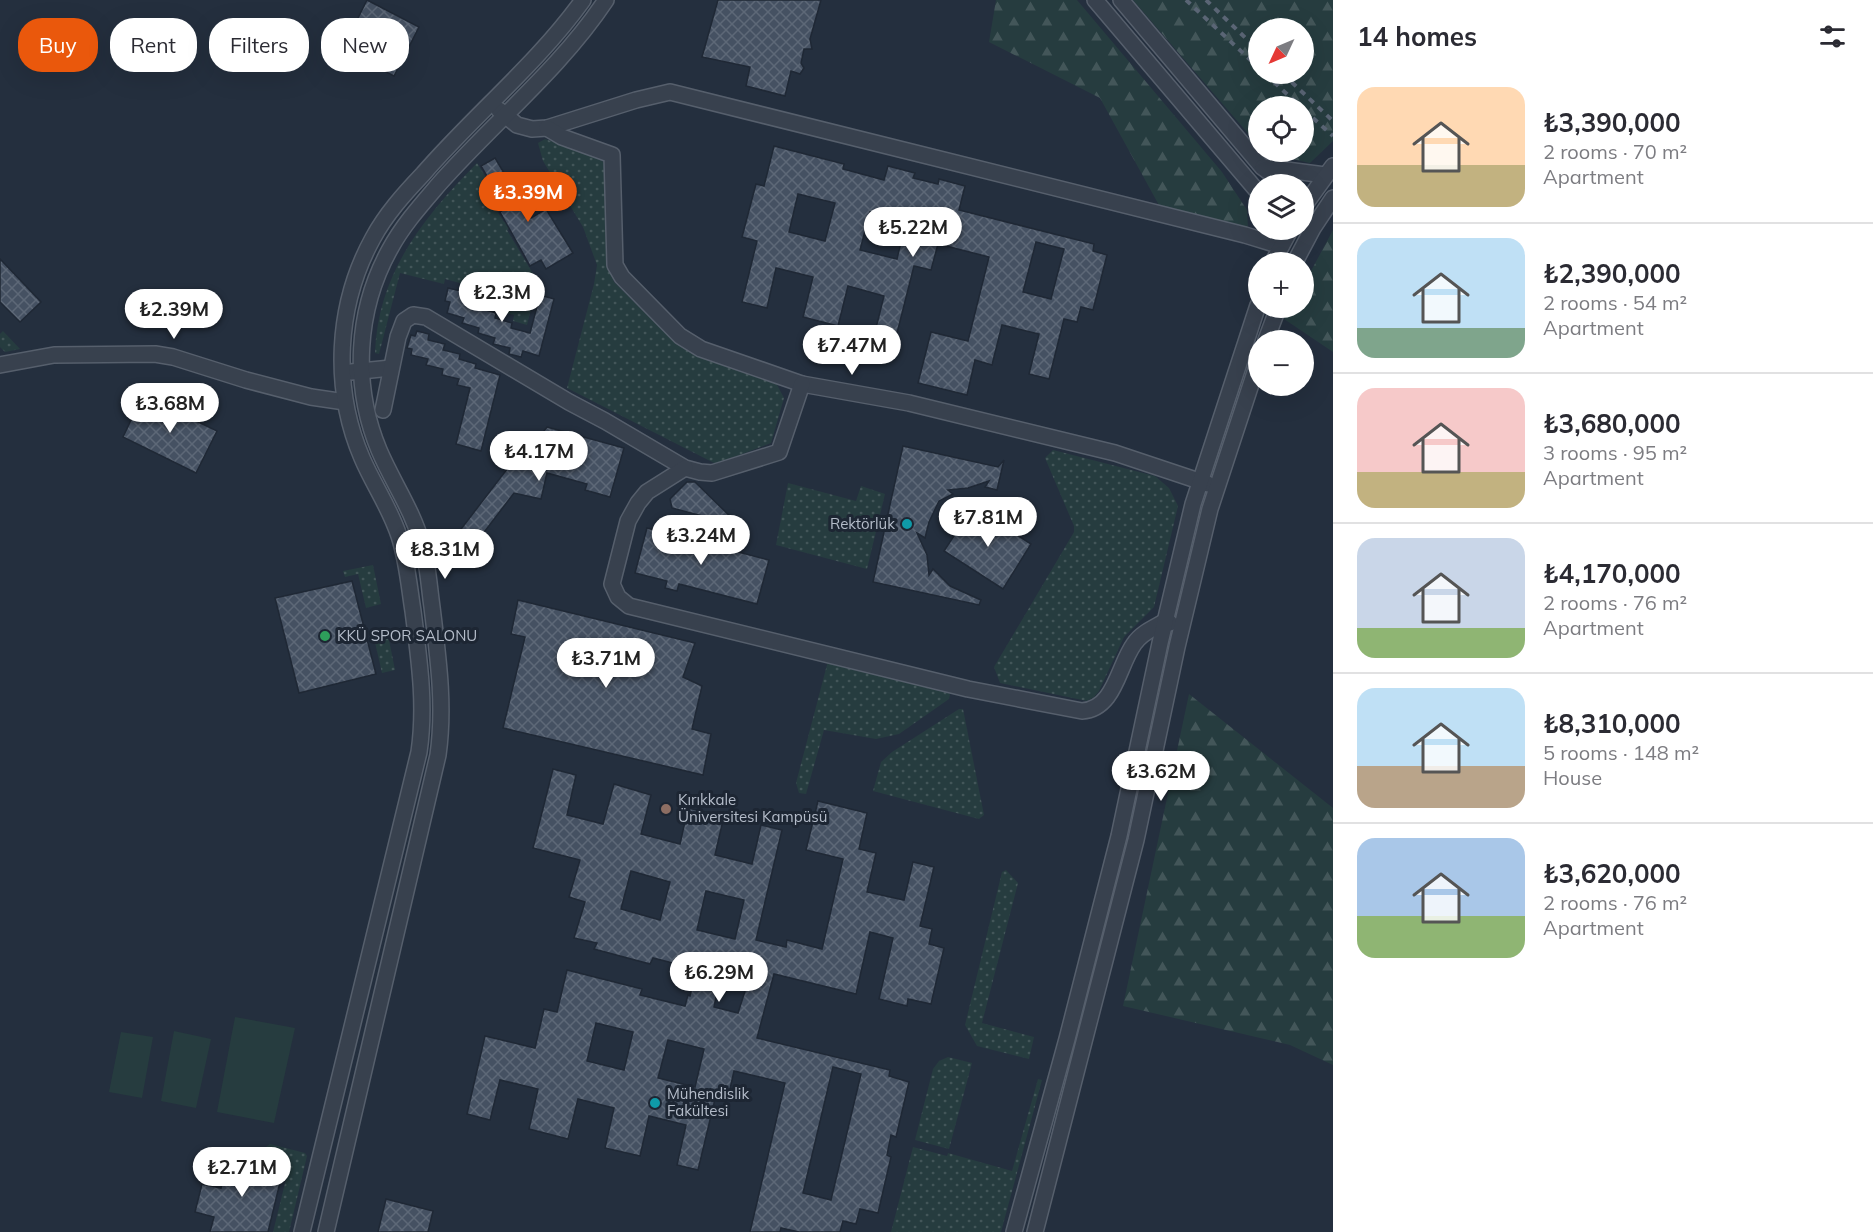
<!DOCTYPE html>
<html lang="en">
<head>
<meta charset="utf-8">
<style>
	:root { --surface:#fff; --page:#f7f7f7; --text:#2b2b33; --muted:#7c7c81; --line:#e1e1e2; --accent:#ea580c }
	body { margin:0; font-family:Mulish,sans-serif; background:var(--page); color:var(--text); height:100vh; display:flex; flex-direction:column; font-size:22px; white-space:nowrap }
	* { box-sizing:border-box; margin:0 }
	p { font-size:20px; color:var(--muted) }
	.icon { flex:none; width:33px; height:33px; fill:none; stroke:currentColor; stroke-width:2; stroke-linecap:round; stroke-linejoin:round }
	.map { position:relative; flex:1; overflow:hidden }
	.side { display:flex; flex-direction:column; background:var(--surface); width:540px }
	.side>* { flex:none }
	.guide { position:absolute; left:18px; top:18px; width:570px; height:54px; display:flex; gap:12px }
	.needle { width:39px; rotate:226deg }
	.tools { position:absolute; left:1248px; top:18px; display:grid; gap:12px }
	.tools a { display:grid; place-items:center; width:66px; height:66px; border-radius:50%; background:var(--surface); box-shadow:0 6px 24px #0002; font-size:30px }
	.price { position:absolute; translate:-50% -51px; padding:0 14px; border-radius:21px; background:#fff; color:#222; font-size:20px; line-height:39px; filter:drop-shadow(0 2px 3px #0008) }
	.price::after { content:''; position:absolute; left:50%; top:36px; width:18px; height:14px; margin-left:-9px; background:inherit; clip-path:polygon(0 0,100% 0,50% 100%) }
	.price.selected { background:var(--accent); color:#fff }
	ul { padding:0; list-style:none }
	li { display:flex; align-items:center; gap:18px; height:150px; padding:0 24px }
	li+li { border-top:2px solid var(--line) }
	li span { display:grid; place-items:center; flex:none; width:168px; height:120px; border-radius:18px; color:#555 }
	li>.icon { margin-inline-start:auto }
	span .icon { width:72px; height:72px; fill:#fffc; stroke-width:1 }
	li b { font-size:26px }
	h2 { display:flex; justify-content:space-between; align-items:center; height:72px; padding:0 24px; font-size:26px }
	.pill { padding:0 21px; border-radius:24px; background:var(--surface); box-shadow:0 6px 24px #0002; font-size:21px; line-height:54px }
	.pill.selected { background:var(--accent); color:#fff }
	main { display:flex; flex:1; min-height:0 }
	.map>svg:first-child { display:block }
	.grass { fill:url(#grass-dots) }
	.forest { fill:url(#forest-firs); fill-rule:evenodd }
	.green { fill:#263c3f }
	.building { fill:url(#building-cross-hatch); stroke:#1f2835; stroke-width:1.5; fill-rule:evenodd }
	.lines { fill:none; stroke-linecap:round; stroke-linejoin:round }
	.minor-casing { stroke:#565f6c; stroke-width:18 }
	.minor { stroke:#38414e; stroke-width:15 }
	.rail { stroke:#5a6575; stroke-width:4; stroke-dasharray:6 6; stroke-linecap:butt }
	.culture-dot { fill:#0f9aa8; stroke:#1d2633; stroke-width:2 }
	.leisure-dot { fill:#2e9e5b; stroke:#1d2633; stroke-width:2 }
	.education-dot { fill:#8d6e63; stroke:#1d2633; stroke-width:2 }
	.labels { text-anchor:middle; stroke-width:6; stroke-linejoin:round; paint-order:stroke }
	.poi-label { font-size:15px; fill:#b4bcc9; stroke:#1d2633; text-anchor:start }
</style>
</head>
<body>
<main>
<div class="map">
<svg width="1333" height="1232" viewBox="0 0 1333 1232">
	<defs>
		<pattern id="grass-dots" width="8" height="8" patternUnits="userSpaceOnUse" patternTransform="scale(1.5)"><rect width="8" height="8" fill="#263c3f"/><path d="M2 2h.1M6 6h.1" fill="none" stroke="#435659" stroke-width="1.8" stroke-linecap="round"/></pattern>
		<pattern id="forest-firs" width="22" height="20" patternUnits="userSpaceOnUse" patternTransform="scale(1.5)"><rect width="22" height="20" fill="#263c3f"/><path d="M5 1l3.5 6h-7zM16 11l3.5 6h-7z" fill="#435659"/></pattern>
		<pattern id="building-cross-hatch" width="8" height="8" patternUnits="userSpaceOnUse" patternTransform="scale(1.5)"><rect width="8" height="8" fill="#455162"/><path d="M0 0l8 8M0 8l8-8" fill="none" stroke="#5d6877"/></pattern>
	</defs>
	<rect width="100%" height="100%" fill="#242f3e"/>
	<g class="grass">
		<polygon points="545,139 593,155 605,163 607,258 614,282 675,343 713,360 775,381 784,398 771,443 716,464 567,388 594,284 597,265 583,227 543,161 538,143"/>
		<path d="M477 163 504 207 497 211 504 222 510 219 514 225 507 230 538 282 527 325 513 321 514 315 497 311 498 305 482 301 483 295 466 291 467 285 445 279 444 284 400 273 379 354 375 353C378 273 423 218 477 163Z"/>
		<polygon points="3,331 20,349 5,352 0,347 0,334"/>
		<polygon points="1053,450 1155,476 1169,488 1178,506 1154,607 1124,637 1099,691 1094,697 1087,701 1000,683 994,667 1074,532 1074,526 1045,458"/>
		<polygon points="788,483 856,501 861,486 885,494 867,569 776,545"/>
		<polygon points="373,565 381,604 366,608 358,574 345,577 343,571"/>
		<polygon points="388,635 395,670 382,673 374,638"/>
		<polygon points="828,661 949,693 950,695 949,699 899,734 876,739 824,730 806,794 799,793 796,783"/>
		<polygon points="959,709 963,709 984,815 979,819 873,791 881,762 892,752"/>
		<polygon points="1006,870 1018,883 982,1023 1034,1037 1029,1059 977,1046 965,1025 1002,872"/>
		<polygon points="948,1057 972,1063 949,1149 915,1140 933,1069 939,1061"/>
		<polygon points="1038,1079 1042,1080 1001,1232 891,1232 913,1147 947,1156 948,1153 1012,1171"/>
		<polygon points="270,1144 305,1153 307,1156 289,1232 273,1232 288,1171 262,1164 266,1147"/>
	</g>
	<g class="forest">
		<polygon points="996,0 1077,0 1222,172 1247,210 1248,228 1160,207 1100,98 989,42"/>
		<path d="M1133 0H1333V141L1310 163 1266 153 1264 152H1304V106H1258V145ZM1258 28H1304V74H1258Z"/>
		<polygon points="1333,230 1333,352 1284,319 1291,308 1304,308 1304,284"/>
		<polygon points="1189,694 1333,808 1333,1065 1290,1045 1123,1006"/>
	</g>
	<g class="green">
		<polygon points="235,1017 295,1028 274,1123 217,1112"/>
		<polygon points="174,1031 211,1039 196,1108 161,1101"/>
		<polygon points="121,1032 153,1037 142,1098 109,1092"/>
	</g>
	<g class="building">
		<polygon points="367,0 419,27 394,76 342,50"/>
		<polygon points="718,0 821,0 810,39 812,49 804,49 801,63 804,68 800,74 791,71 785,96 746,86 750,67 702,57"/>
		<path d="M774 146 844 164 843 169 884 180 888 166 915 173 913 178 938 184 939 179 965 186 959 210 1094 244 1093 251 1107 255 1093 310 1081 307 1077 322 1064 319 1049 379 1029 374 1039 334 1002 325 992 365 975 360 967 395 918 383 931 332 968 341 989 257 938 244 931 270 914 266 895 341 874 336 884 296 848 286 838 326 803 317 813 277 776 268 767 308 742 302 757 241 742 237 756 184 764 186ZM798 194 835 203 825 241 789 232ZM870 212 906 221 897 259 860 250ZM1036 242 1064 249 1051 299 1023 292Z"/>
		<polygon points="495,158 531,218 546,209 573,253 546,269 541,260 530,266 500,212 506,208 481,166"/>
		<polygon points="0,259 41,302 20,322 0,302"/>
		<polygon points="448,288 465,292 464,298 481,302 479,308 496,313 495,318 512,323 511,328 530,333 540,295 554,299 539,356 523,351 521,357 509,354 510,348 493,344 495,338 478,333 479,328 462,323 464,318 447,313 450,302 445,301"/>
		<polygon points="417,331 429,334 428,340 445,344 443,350 460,354 459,359 476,364 475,368 500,375 481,451 456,444 470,388 457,385 459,379 442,375 443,369 426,365 428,359 411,355 412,349 407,348 411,335 415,336"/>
		<polygon points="143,395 217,431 196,473 123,437"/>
		<polygon points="547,427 624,448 610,497 585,490 587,484 547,473 541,499 514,493 475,544 488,554 476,569 463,559 458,566 447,558 450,554 445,550 524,447 529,450"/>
		<polygon points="903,446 998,467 1004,460 997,490 985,487 989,481 968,488 948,490 953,494 939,501 929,522 925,538 917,533 927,555 929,575 933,569 950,586 981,600 979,605 873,582"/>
		<polygon points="687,482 695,482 740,526 672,508 670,499"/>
		<polygon points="973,507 1031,544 1003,589 944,551"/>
		<polygon points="647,528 769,560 757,604 679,584 677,591 665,588 667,581 635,573"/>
		<polygon points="352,581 376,674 299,693 275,598"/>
		<polygon points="518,600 695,643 683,677 702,686 692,729 711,734 703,775 503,728 525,637 511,634"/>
		<path d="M553 769 576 775 567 815 603 824 614 784 651 795 641 834 680 844 688 808 724 816 715 855 752 864 761 825 782 830 756 940 786 947 787 940 822 949 843 859 806 850 818 801 867 813 859 849 876 853 867 892 904 900 913 862 934 867 920 926 932 929 929 944 944 948 931 1004 908 999 907 1006 879 999 893 938 870 932 856 994 774 974 757 1038 890 1070 889 1076 909 1082 896 1137 891 1135 887 1155 891 1157 878 1213 860 1209 856 1224 843 1221 840 1232H799L781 1228 780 1232H750L785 1083 734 1071 728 1098 716 1095 698 1170 677 1165 686 1125 649 1116 640 1156 605 1148 614 1108 578 1099 568 1139 529 1129 538 1089 500 1080 490 1120 467 1114 485 1036 535 1048 544 1009 557 1012 567 970 642 989 640 995 685 1006 688 995 690 996 696 969 653 958 650 964 594 949 597 943 574 938 585 902 569 897 580 860 533 848ZM631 871 670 882 660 920 621 909ZM706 891 744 900 735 939 697 930ZM721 982 746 988 738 1013 714 1007 718 987H720ZM596 1023 633 1032 624 1070 587 1061ZM668 1040 704 1049 695 1087 658 1078ZM833 1067 861 1074 831 1200 803 1193Z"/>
		<polygon points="228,1157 283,1170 268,1232 210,1232 214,1217 195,1212 202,1184 221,1188"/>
		<polygon points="386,1199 433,1211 428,1232 378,1232"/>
	</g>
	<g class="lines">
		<defs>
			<g id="minor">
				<polyline points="1095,0 1258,192"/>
				<polyline points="1121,0 1262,167 1285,184"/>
				<polyline points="499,110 517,125 532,129 547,128 636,100 670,92 1245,235 1281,246"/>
				<polyline points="547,128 562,137 612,155 615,265 622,277 680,336 701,349 802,384 909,403 1115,453 1208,484"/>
				<polyline points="1263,167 1325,175"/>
				<polyline points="1304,206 1333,166"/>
				<polyline points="1273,262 1290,230"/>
				<polyline points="1295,262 1313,228 1333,198"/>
				<polyline points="1266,340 1278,308"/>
				<polyline points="0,365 54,355 155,354 173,357 246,380 311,397 345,402"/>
				<polyline points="351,372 391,368"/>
				<polyline points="383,410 398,337 404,321 413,315 426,317 569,402 605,421 685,468 700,472 712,473 779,452 802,384"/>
				<path d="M685 468 647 492 638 503 628 521 612 584 618 597 629 606 968 689 1082 711C1115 709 1118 666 1134 644 1141 633 1154 628 1164 622L1170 623"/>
				<path d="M302 1232 419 752C426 704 419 659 413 611 409 586 407 560 399 536 390 508 373 484 362 458 332 388 336 305 373 238 386 214 404 194 423 174 474 115 537 64 583 0"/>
				<path d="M326 1232 438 755C445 705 438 657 432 607 429 586 428 564 422 544 412 509 393 483 379 450 352 385 356 310 390 249 403 225 421 205 439 184 494 122 560 69 606 0"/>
				<polyline points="1014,1232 1067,1039 1119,836 1160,643 1193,504 1258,305"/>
				<polyline points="1035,1232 1136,840 1177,647 1210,509 1258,363"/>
			</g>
		</defs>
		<use href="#minor" class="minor-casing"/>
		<use href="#minor" class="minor"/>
		<g class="rail">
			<polyline points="1186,0 1258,67"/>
			<polyline points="1206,0 1258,50"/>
			<polyline points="1265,74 1300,106"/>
			<polyline points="1283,74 1333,121"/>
			<polyline points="1304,110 1333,136"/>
		</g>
	</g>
	<g class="culture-dot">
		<circle cx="907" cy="524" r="6"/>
		<circle cx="655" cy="1103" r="6"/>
	</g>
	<circle class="leisure-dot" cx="325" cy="636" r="6"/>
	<circle class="education-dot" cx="666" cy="809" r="6"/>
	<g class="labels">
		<g class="poi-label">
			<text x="895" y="529" text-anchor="end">Rektörlük</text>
			<text x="337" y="641">KKÜ SPOR SALONU</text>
			<text x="678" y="805">Kırıkkale<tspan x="678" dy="17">Üniversitesi Kampüsü</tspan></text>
			<text x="667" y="1099">Mühendislik<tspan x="667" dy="17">Fakültesi</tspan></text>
		</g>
	</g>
</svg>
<div class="tools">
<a><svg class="needle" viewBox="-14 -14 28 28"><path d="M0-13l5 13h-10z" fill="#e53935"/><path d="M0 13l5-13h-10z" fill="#7c7c81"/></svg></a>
<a><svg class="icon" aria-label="locate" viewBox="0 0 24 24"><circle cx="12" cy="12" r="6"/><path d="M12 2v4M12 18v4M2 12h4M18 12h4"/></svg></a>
<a><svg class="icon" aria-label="layers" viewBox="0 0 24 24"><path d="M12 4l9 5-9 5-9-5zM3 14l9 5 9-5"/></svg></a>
<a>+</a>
<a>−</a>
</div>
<b class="price selected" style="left:528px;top:223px">₺3.39M</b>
<b class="price" style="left:913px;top:258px">₺5.22M</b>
<b class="price" style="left:502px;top:323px">₺2.3M</b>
<b class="price" style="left:174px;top:340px">₺2.39M</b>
<b class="price" style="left:852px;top:376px">₺7.47M</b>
<b class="price" style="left:170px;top:434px">₺3.68M</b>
<b class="price" style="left:539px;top:482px">₺4.17M</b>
<b class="price" style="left:988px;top:548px">₺7.81M</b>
<b class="price" style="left:701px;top:566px">₺3.24M</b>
<b class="price" style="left:445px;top:580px">₺8.31M</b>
<b class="price" style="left:606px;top:689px">₺3.71M</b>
<b class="price" style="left:1161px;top:802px">₺3.62M</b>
<b class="price" style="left:719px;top:1003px">₺6.29M</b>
<b class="price" style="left:242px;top:1198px">₺2.71M</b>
<div class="guide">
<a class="pill selected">Buy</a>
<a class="pill">Rent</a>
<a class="pill">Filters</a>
<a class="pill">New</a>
</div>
</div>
<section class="side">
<h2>14 homes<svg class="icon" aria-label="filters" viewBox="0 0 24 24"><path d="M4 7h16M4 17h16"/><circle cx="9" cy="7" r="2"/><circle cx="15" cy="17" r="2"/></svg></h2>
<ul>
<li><span style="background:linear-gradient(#ffd9b3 65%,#c2b280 0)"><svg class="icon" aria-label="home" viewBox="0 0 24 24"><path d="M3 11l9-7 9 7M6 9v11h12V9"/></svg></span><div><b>₺3,390,000</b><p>2 rooms · 70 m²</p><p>Apartment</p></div></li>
<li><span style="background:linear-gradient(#bfe0f5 75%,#7fa58c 0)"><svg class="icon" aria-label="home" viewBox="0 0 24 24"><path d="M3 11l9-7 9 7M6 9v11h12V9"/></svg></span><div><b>₺2,390,000</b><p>2 rooms · 54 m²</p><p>Apartment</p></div></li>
<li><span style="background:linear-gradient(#f6c9c9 70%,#c2b280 0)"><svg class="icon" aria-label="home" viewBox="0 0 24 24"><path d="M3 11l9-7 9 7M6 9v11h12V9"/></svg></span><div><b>₺3,680,000</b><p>3 rooms · 95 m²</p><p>Apartment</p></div></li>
<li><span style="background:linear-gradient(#c9d6e8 75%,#8fb573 0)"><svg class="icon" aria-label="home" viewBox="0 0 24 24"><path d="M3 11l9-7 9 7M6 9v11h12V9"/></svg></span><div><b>₺4,170,000</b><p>2 rooms · 76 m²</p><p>Apartment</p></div></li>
<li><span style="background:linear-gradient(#bfe0f5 65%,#b9a48a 0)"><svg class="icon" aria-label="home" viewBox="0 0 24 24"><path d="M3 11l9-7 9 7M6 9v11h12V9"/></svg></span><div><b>₺8,310,000</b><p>5 rooms · 148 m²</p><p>House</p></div></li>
<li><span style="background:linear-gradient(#a9c7e8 65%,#8fb573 0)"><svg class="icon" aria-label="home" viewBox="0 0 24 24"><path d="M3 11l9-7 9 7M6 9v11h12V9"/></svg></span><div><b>₺3,620,000</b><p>2 rooms · 76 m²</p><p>Apartment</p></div></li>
</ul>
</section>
</main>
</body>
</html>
